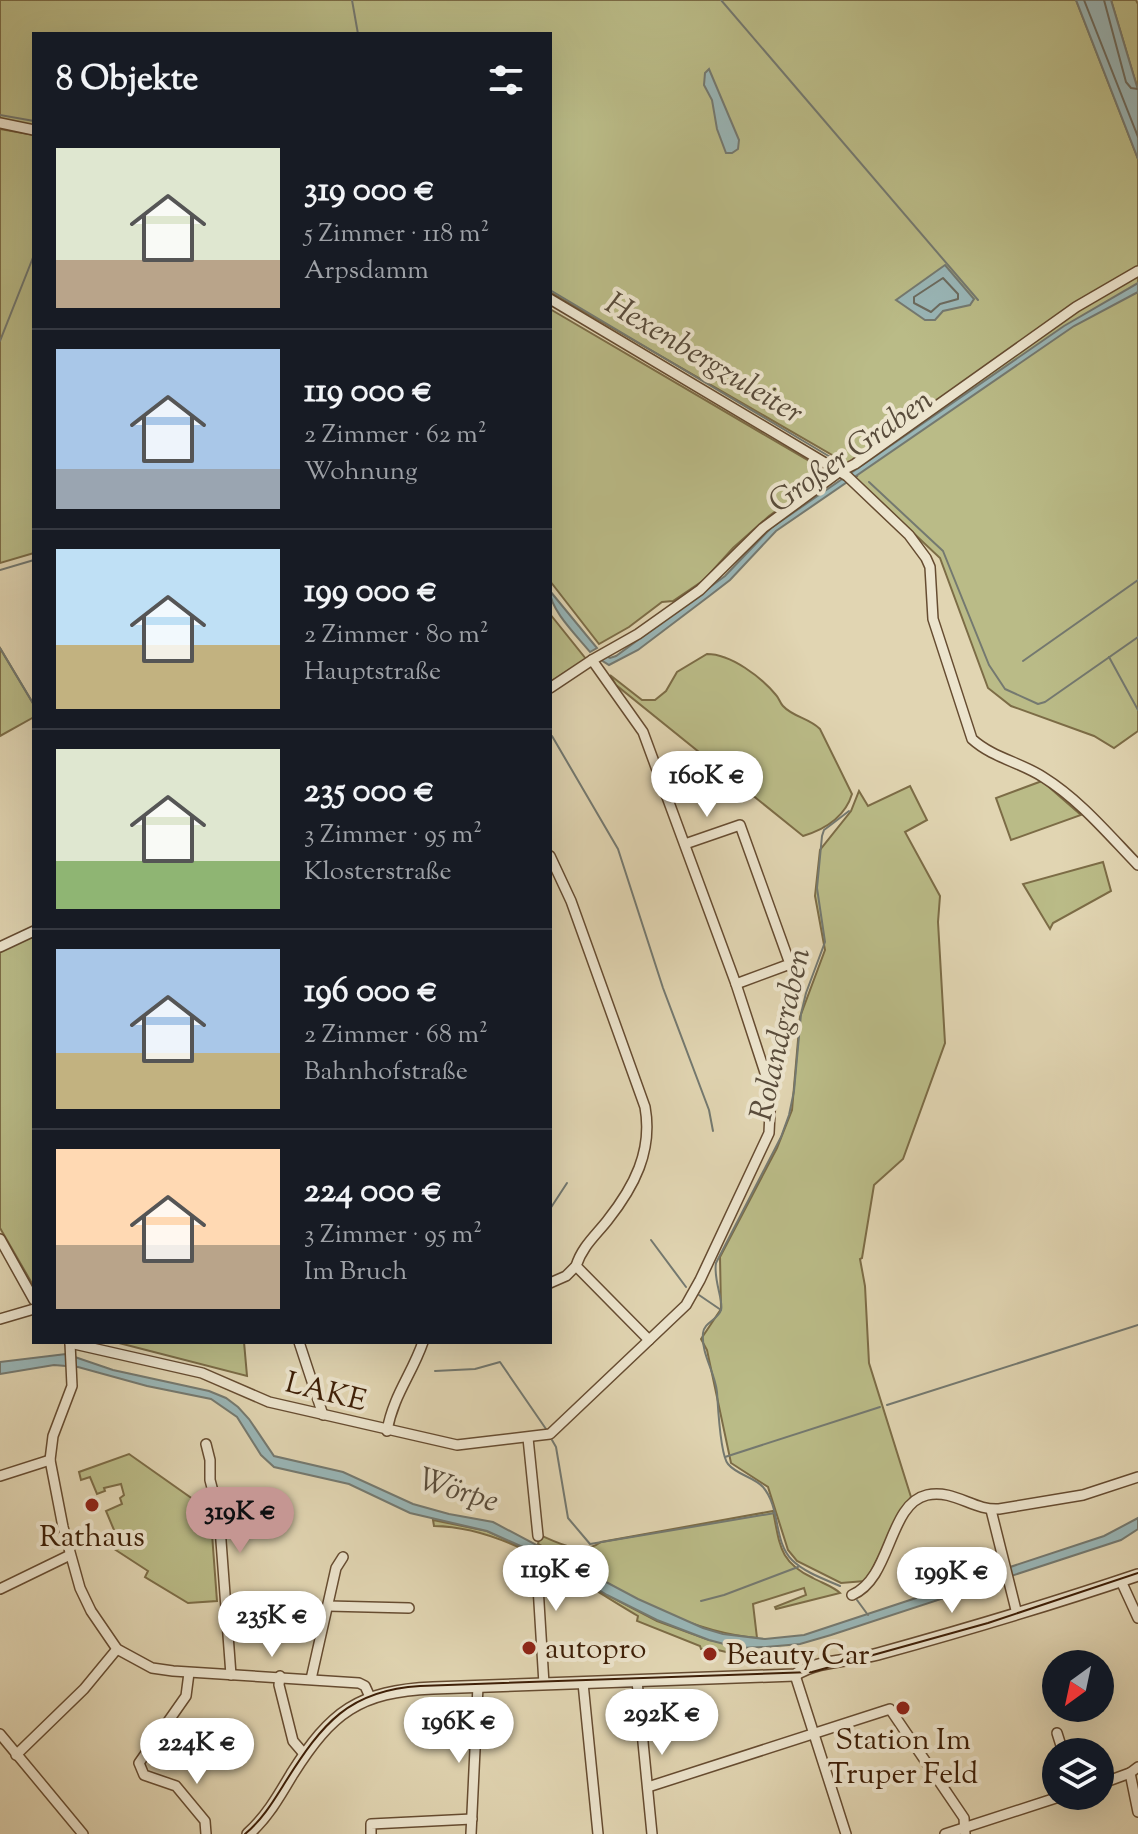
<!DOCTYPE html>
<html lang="de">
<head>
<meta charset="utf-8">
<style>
	:root { --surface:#171b24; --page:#20242c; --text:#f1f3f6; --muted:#9ea1a6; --line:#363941; --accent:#c59692 }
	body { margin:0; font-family:"Sorts Mill Goudy",serif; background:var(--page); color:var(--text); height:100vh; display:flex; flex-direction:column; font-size:30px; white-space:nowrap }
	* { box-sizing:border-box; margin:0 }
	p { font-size:26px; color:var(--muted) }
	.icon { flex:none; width:44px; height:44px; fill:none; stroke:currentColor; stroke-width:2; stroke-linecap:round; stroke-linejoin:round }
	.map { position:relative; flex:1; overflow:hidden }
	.side { position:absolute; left:32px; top:32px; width:520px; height:1312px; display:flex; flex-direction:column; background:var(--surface); border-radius:0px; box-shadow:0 8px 32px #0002 }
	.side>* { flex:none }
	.needle { width:52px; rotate:213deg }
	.buttons { position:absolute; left:1042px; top:1650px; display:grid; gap:16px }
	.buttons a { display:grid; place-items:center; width:72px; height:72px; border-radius:50%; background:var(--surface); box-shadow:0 8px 32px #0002; font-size:40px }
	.price { position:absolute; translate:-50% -68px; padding:0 18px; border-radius:28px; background:#fff; color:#222; font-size:26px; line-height:52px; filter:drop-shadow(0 2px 4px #0008) }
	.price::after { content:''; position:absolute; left:50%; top:48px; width:24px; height:18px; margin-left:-12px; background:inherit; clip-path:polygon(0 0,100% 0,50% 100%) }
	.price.active { background:var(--accent); color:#111 }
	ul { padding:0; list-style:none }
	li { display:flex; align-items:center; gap:24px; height:200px; padding:0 24px }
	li+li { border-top:2px solid var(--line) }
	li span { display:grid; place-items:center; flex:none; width:224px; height:160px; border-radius:0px; color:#555 }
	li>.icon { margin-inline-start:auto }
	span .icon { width:96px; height:96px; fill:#fffc; stroke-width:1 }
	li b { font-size:34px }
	h2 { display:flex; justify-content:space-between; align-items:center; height:96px; padding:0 24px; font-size:34px }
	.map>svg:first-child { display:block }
	.green { fill:#babb87; stroke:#7c6c46; stroke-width:2 }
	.water { fill:#99b6b7; stroke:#747970; stroke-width:2 }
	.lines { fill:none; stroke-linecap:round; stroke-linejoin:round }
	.shore { stroke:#6b6a5e; stroke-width:2 }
	.stream { stroke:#747970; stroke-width:2 }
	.minor-casing { stroke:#664c31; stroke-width:12 }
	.tertiary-casing { stroke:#664c31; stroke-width:14 }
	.minor { stroke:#ece4cd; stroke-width:9 }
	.tertiary { stroke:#ece4cd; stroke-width:11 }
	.tram { stroke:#3d1e06; stroke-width:2 }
	.poi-dot { fill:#8f2418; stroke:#ece4cd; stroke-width:3 }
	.labels { text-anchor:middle; stroke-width:8; stroke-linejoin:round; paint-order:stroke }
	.street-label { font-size:30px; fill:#3d1e06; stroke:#ece4cd }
	.poi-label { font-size:30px; fill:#3d1e06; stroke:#ece4cd }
	.water-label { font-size:32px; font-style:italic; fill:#594c3b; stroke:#ece4cd }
</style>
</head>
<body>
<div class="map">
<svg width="1138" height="1834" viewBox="0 0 1138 1834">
	<rect width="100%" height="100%" fill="#e1d5b2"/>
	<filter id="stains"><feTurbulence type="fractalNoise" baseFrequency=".0025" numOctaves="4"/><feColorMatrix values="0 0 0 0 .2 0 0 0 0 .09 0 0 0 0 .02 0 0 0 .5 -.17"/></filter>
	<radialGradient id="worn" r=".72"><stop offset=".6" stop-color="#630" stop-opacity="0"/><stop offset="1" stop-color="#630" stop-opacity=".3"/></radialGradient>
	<g class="green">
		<polygon points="0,0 1076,0 1138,159 1138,731 1114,748 1094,736 1011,706 988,688 940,558 855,478 857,476 839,459 550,292 550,34 34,34 34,126 0,119"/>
		<polygon points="1111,0 1136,0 1138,4 1138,90"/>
		<polygon points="0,129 34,135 34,553 0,563"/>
		<polygon points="550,309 816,465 819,480 769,516 733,548 704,580 673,601 662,602 629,627 599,644 550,581"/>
		<polygon points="550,614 586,659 550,682"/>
		<polygon points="0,648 34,705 34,717 0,736"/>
		<path d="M707 654C731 654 761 677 776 695 779 698 780 703 783 706 793 717 809 718 820 729L852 794C845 817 826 829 803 836L616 685 610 675 642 700H655L666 691 677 672Z"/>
		<polygon points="1042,781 1081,815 1011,840 996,798"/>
		<path d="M910 786 927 820 905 832 940 896 938 922 945 1043 903 1159 874 1185 862 1258 860 1259 865 1286 869 1363 911 1497C892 1522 883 1554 865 1581L841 1583 797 1561 788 1550 768 1487 731 1463 707 1350 701 1339 721 1309 720 1257 777 1148 792 1110 800 1017 825 950 815 896 820 850 851 811 859 791 868 806Z"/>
		<polygon points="1103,862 1111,891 1053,923 1050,929 1023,884"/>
		<polygon points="34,936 34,1287 0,1228 0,951"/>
		<polygon points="115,1342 244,1342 247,1376"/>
		<polygon points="129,1454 207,1509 213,1509 218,1532 212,1534 217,1601 188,1603 145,1577 148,1571 105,1543 114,1530 106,1511 122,1504 120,1498 124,1495 121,1484 104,1488 105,1491 97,1494 90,1477 81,1480 79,1472"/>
		<path d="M773 1511C780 1545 779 1562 813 1578 822 1583 834 1587 840 1593L776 1609 775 1607 806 1595 804 1588 753 1604 757 1638C676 1631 608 1582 538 1544L540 1535C558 1543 582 1556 601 1542Z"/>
		<path d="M433 1520 487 1531 547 1558 607 1595 657 1621 709 1640 743 1646 742 1656 714 1649H701L700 1646 637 1621 638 1616C576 1580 508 1527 434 1526Z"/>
	</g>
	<g class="water">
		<polygon points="1076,0 1111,0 1138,90 1138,159"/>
		<polygon points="709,69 739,140 738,149 732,153 726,153 717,129 712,100 704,85 705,73"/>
		<polygon points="945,265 974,299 970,305 943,311 935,320 925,320 896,300"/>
		<polygon points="1138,283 1138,292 1074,326 776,531 730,580 708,597 638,650 609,665 598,658 604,655 610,658 616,656 725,576 771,528 1064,326"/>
		<path d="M550 591 597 648 590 652C578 637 550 610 550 591Z"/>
		<polygon points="66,1354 113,1370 209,1391 226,1398 238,1407 249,1419 274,1456 343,1472 413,1504 449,1514 493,1522 638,1599 703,1628 723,1634 765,1639 804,1635 1104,1536 1138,1518 1138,1529 1121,1540 831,1635 800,1644 766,1647 739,1648 709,1640 657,1620 607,1595 547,1558 487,1531 410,1513 349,1484 274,1467 261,1455 237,1417 211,1399 147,1386 78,1367 54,1365 0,1374 0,1362"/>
	</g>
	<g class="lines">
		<g class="shore">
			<polyline points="1084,0 1138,137"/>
			<polyline points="1104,0 1126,82 1131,88 1138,89"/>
			<polygon points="943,278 958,294 958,299 940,304 931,312 914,303 914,297"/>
		</g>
		<g class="stream">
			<polyline points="352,0 358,34"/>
			<polyline points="721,0 978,300"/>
			<polyline points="0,115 34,121"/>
			<polyline points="550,290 837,461"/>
			<polyline points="0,341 34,255"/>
			<polyline points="869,482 943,551 989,665 1005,689 1038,704 1045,702 1138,637"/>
			<polyline points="0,570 34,560"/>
			<polyline points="0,648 34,705"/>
			<polyline points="1109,657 1138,710"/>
			<polyline points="1023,661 1138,580"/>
			<polyline points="552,736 618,849 663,988 709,1110 713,1131"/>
			<polyline points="550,1209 567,1183"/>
			<polyline points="651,1240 686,1287"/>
			<polyline points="699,1295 721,1310"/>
			<polyline points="435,1371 475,1369 500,1362 546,1429"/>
			<polyline points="887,1405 1138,1325"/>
			<polyline points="552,1440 556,1447 568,1518 590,1544 775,1513"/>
			<polyline points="725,1457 880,1407"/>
			<path d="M840 1586C824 1579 804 1572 792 1560 773 1541 781 1508 763 1487 754 1477 737 1475 728 1464 720 1455 718 1406 717 1392 715 1372 701 1354 703 1333 704 1322 718 1320 721 1310 724 1302 713 1279 716 1263L781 1137 789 1115 794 1091 801 1014 806 993 825 942 817 888 822 836 824 830 849 811"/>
			<polyline points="857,1600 868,1615"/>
			<polyline points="701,1601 724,1595 798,1567"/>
		</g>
		<defs>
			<g id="minor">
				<polyline points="0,123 34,130"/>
				<path d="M550 299 847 476 909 535 926 558 930 567 933 619 972 739C993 758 1020 762 1043 777 1080 800 1108 834 1138 865"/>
				<polyline points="550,688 592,660 638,634 700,590 763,528 839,472 855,464 1076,307 1138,271"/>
				<polyline points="685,844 740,825 790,964 736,984"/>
				<path d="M550 856 571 901 645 1107C653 1151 634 1187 607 1221 595 1236 582 1247 576 1266L649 1340"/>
				<polyline points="0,947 34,931"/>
				<polyline points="0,1239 34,1300"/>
				<polyline points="550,1283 566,1276 576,1266"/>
				<polyline points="0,1319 34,1309"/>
				<polyline points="299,1342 323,1415"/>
				<polyline points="70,1343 202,1373 269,1402 457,1445 550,1434 686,1305 700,1280 769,1133 771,1091 736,984 643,732 592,660"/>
				<polyline points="70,1343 72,1386 53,1436 50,1460 63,1527 80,1588 91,1611 117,1649 152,1668 173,1671 359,1683 365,1686 370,1697"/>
				<path d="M387 1431C393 1396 412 1374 423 1342"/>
				<polyline points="528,1438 538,1536"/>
				<polyline points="206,1444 210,1460 210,1480 219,1514 231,1675"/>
				<polyline points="0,1476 50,1460"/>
				<polyline points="991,1510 1017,1614"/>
				<polyline points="536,1554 544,1684"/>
				<polyline points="1121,1581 1138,1618"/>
				<polyline points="0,1589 70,1555"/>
				<path d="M852 1595C892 1578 888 1504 927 1495 954 1489 974 1511 999 1509L1083 1495 1138 1477"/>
				<polyline points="328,1606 409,1608"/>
				<polyline points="189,1673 186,1696 139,1763 144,1775 176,1786 205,1821 206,1834"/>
				<polyline points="795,1675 846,1834"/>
				<polyline points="280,1676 279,1685 293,1741 305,1755"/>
				<polyline points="311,1679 336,1568 343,1557"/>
				<polyline points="637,1681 652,1834"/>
				<polyline points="583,1683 598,1834"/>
				<polyline points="1057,1733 1063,1752"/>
				<polyline points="0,1734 83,1834"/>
				<polyline points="16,1755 84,1689 117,1649"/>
				<polyline points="1130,1773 1138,1812"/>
				<polyline points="1100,1784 1130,1773 1138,1767"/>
				<polyline points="648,1787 890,1709 964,1818 965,1834"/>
				<polyline points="371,1834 371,1824 472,1819"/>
				<polyline points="471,1834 478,1686"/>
				<polyline points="945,1834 1062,1796"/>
			</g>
			<path id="tertiary" d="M248 1834C267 1817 279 1796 292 1774 331 1712 359 1691 433 1688L795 1675C817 1660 852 1661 878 1654 965 1630 1052 1604 1138 1575"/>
		</defs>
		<use href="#minor" class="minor-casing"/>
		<use href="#tertiary" class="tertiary-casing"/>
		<use href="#minor" class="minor"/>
		<use href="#tertiary" class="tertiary"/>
		<path class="tram" d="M245 1834C263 1819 274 1800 286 1781 322 1724 349 1690 420 1686L812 1672 988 1623 1138 1573"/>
	</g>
	<g class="poi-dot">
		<circle cx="92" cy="1505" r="8"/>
		<circle cx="529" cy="1648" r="8"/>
		<circle cx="710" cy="1654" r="8"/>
		<circle cx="903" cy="1708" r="8"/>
	</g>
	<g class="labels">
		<g class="street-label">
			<text transform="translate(326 1391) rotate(14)" y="10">LAKE</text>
		</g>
		<g class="poi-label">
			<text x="92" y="1546">Rathaus</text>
			<text x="545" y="1658" text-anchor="start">autopro</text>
			<text x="726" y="1664" text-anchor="start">Beauty Car</text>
			<text x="903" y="1749">Station Im<tspan x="903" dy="34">Truper Feld</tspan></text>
		</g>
		<g class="water-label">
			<text transform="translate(705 357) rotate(31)" y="11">Hexenbergzuleiter</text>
			<text transform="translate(850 450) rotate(-35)" y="11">Großer Graben</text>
			<text transform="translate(779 1034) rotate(-77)" y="11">Rolandgraben</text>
			<text transform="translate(459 1489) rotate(17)" y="11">Wörpe</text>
		</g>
	</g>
	<rect width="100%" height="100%" filter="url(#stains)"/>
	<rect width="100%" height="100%" fill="url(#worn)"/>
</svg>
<div class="buttons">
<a><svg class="needle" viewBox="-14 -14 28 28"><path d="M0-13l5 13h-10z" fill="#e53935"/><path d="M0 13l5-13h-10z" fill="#9ea1a6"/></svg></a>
<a><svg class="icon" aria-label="layers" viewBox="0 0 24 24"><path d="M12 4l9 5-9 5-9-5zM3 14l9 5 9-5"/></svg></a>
</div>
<b class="price" style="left:707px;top:819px">160K €</b>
<b class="price active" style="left:240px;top:1555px">319K €</b>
<b class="price" style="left:556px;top:1613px">119K €</b>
<b class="price" style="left:952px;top:1615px">199K €</b>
<b class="price" style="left:272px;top:1659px">235K €</b>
<b class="price" style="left:662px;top:1757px">292K €</b>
<b class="price" style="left:459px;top:1765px">196K €</b>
<b class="price" style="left:197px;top:1786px">224K €</b>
<section class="side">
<h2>8 Objekte<svg class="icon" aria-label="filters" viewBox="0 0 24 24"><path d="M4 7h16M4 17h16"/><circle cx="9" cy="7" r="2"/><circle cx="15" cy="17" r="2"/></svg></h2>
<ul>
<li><span style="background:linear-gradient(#dfe7d0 70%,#b9a48a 0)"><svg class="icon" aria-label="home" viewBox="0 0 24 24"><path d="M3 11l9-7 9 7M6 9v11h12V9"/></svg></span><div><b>319 000 €</b><p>5 Zimmer · 118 m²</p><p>Arpsdamm</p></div></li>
<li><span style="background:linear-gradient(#a9c7e8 75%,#9aa5b1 0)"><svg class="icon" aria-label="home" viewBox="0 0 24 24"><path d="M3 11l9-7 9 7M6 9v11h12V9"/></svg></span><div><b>119 000 €</b><p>2 Zimmer · 62 m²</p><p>Wohnung</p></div></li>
<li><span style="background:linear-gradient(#bfe0f5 60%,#c2b280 0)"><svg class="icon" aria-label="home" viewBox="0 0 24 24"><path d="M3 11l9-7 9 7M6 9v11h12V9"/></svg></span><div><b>199 000 €</b><p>2 Zimmer · 80 m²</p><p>Hauptstraße</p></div></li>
<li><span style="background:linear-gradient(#dfe7d0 70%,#8fb573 0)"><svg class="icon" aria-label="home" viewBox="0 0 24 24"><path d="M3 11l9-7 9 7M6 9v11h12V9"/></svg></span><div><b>235 000 €</b><p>3 Zimmer · 95 m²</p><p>Klosterstraße</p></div></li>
<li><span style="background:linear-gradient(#a9c7e8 65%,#c2b280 0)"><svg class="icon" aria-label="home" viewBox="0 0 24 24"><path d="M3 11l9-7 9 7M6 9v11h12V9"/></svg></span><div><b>196 000 €</b><p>2 Zimmer · 68 m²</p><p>Bahnhofstraße</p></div></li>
<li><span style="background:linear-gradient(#ffd9b3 60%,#b9a48a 0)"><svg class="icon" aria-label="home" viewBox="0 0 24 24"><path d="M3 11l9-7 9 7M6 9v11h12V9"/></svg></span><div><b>224 000 €</b><p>3 Zimmer · 95 m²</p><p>Im Bruch</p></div></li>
</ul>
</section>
</div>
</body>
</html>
